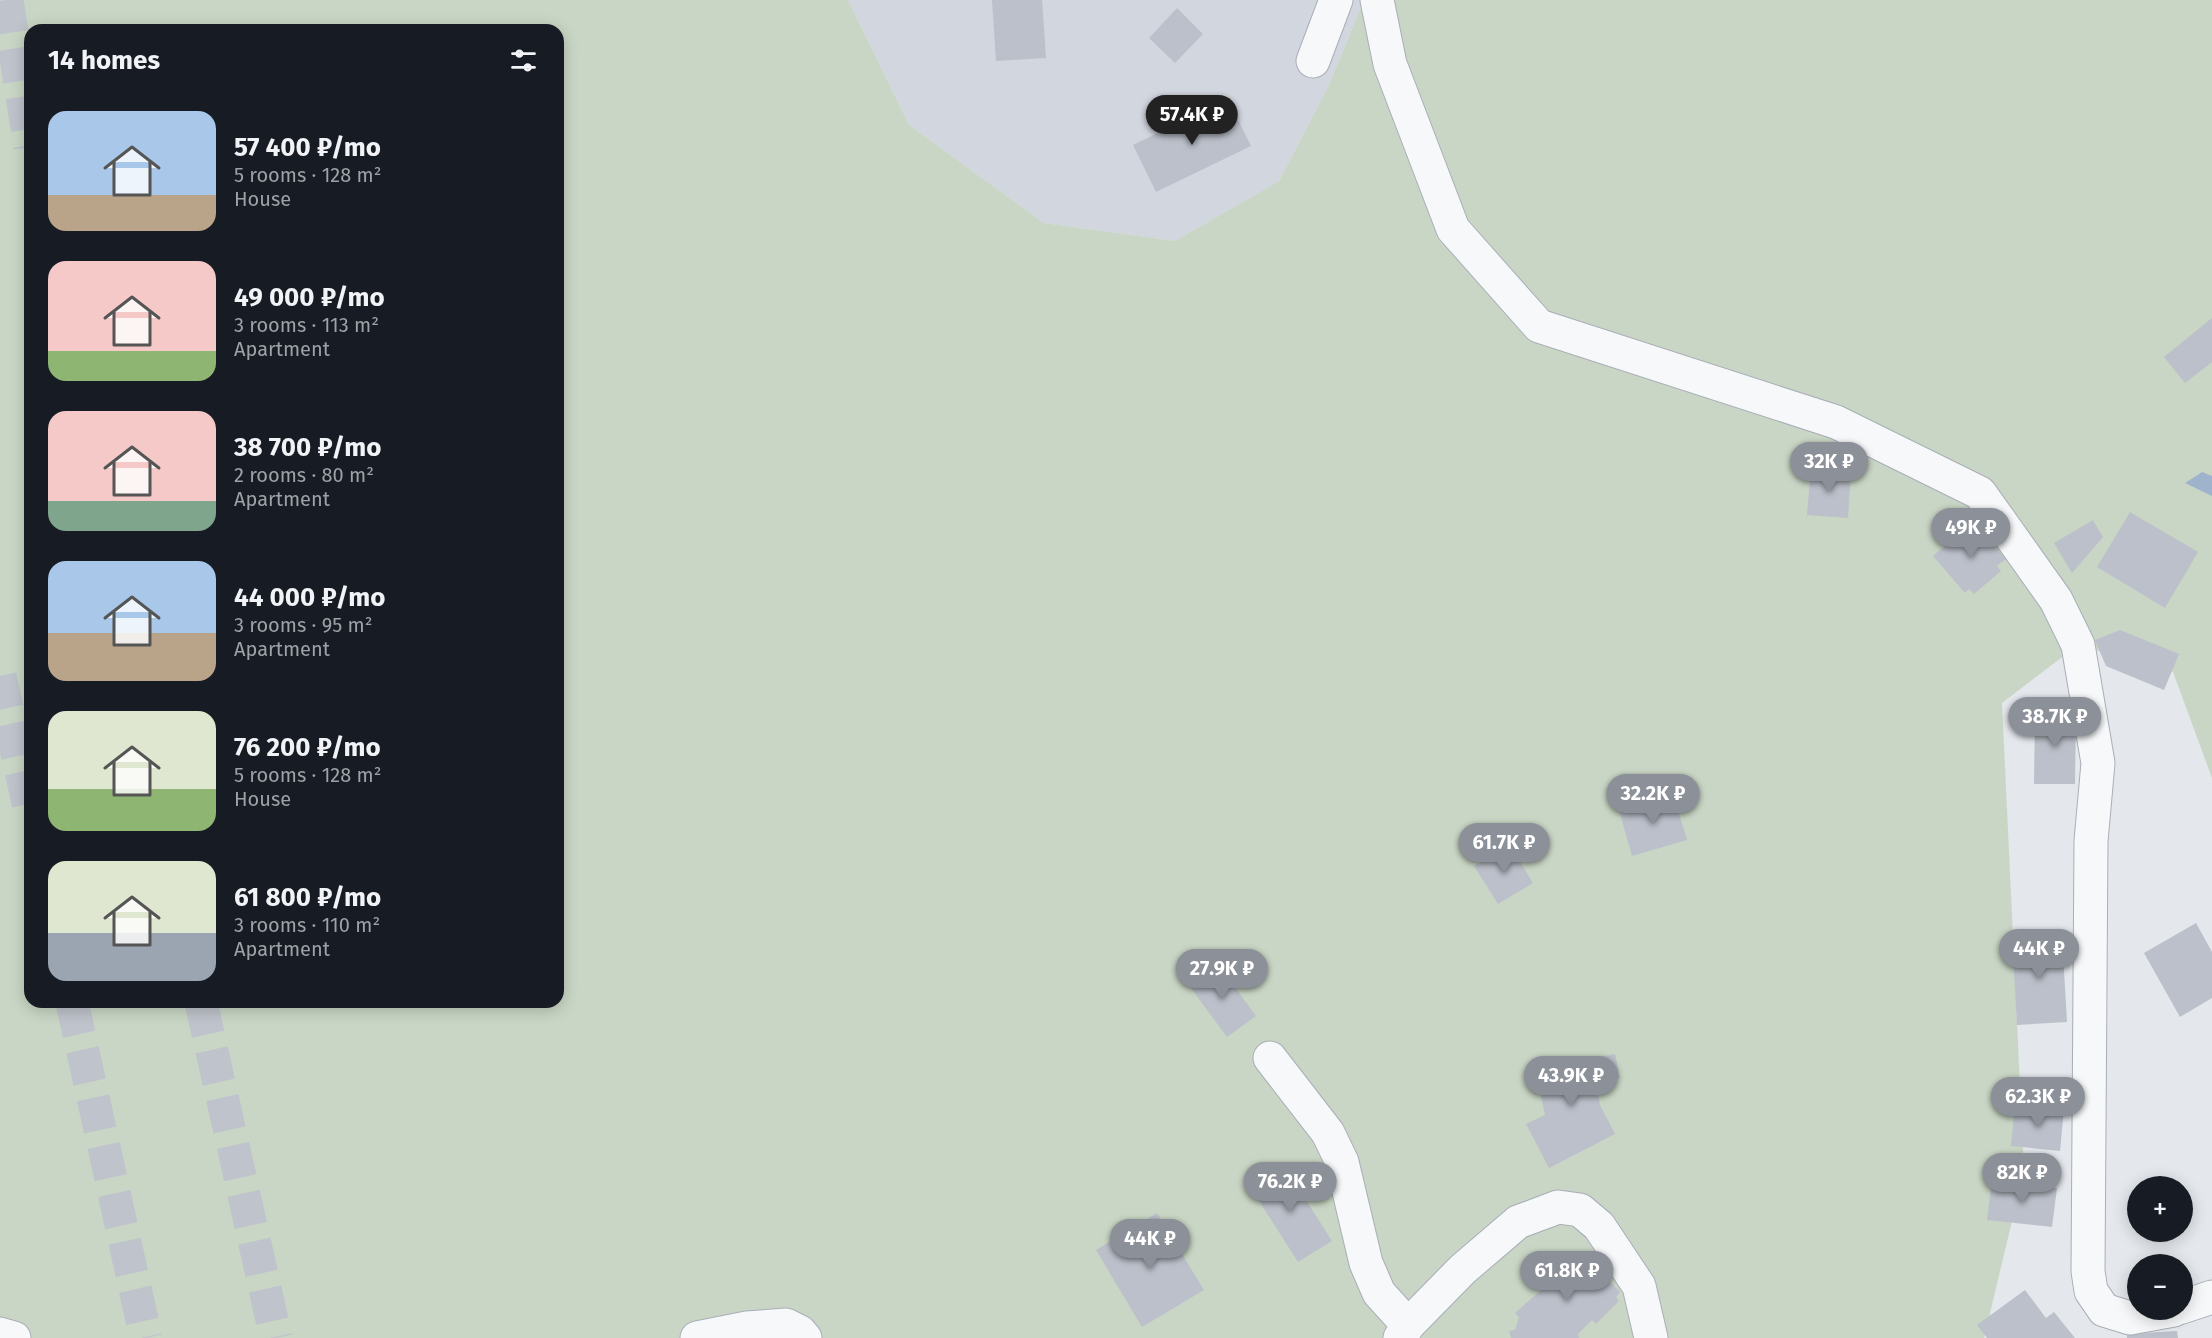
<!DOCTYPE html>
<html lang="en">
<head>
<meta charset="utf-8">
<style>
	:root { --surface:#171b24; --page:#20242c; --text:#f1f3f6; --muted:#9ea1a6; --accent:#8c9099 }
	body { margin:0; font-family:"Fira Sans",sans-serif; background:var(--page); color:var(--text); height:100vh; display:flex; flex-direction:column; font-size:22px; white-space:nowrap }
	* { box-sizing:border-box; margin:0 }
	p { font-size:20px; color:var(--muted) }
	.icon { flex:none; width:33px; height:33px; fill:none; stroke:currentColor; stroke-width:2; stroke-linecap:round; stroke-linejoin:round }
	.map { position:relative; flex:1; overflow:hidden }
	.side { position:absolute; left:24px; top:24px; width:540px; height:984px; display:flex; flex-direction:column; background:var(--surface); border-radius:18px; box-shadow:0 3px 15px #0003 }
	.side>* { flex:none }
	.buttons { position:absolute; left:2127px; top:1176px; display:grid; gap:12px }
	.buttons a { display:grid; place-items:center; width:66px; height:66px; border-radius:50%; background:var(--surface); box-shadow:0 3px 15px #0003; font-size:30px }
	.price { position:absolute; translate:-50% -51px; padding:0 14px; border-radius:21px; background:var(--accent); color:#fff; font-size:20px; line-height:39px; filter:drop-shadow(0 2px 3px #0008) }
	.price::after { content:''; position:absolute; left:50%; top:36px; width:18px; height:14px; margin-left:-9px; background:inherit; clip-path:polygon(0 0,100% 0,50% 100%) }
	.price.on { background:#222; color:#fff }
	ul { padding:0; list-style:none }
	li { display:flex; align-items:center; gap:18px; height:150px; padding:0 24px }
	li span { display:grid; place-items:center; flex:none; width:168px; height:120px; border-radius:18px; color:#555 }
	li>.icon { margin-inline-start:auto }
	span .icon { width:72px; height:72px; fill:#fffc; stroke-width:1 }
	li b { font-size:26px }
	h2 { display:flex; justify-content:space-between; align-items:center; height:72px; padding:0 24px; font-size:26px }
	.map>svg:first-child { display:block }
	.built { fill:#d2d6de }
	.green { fill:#c9d6c5; fill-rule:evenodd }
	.water { fill:#9fb4cc }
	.building { fill:#bbc0ca }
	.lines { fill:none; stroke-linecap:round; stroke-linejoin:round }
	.minor-tunnel { stroke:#bfc3cb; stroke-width:33; stroke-dasharray:33 16; stroke-linecap:butt }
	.highway-tunnel { stroke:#bfc3cb; stroke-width:33; stroke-dasharray:33 16; stroke-linecap:butt }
	.minor-casing { stroke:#a9aeb7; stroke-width:35 }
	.minor { stroke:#f7f8fa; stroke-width:33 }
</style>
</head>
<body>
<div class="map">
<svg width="2212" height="1338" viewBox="0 0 2212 1338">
	<rect width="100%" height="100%" fill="#e4e7ec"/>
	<polygon class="built" points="848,0 1364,0 1328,87 1279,181 1175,241 1044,223 909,125"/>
	<path class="green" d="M0 0H848L909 125 1044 223 1175 241 1279 181 1328 87 1364 0H2212V778L2173 672 2078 645 2002 703 2024 1171 1984 1338H0ZM30 30H558V1002H30Z"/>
	<polygon class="water" points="2202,472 2212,476 2212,496 2185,483"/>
	<g class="building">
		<polygon points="992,0 1042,0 1046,58 996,61"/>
		<polygon points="1177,8 1203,34 1175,63 1149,38"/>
		<polygon points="1228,99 1251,146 1156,192 1133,145"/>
		<polygon points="2212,318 2212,362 2185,383 2164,357"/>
		<polygon points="1811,468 1851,471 1848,518 1807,515"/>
		<polygon points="2130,512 2198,552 2165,608 2097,567"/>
		<polygon points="2093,520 2103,537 2072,573 2054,543"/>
		<polygon points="1974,522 2006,559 1997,566 2001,571 1974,594 1969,589 1965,593 1933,556"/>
		<polygon points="2120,630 2179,654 2164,690 2106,666 2095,640"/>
		<polygon points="2035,713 2076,713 2075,784 2034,784"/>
		<polygon points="1673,794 1687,840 1632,856 1619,810"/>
		<polygon points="1510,845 1533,883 1498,904 1474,866"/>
		<polygon points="2196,923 2212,952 2212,998 2180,1017 2144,953"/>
		<polygon points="2062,936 2067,1022 2017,1025 2012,938"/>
		<polygon points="1217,963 1256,1016 1227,1037 1188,984"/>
		<polygon points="1615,1054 1620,1078 1596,1082 1600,1105 1615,1134 1549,1168 1526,1124 1545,1115 1540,1093 1534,1094 1529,1070"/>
		<polygon points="2015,1104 2064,1109 2060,1151 2011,1146"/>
		<polygon points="1283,1164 1332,1241 1298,1262 1249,1185"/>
		<polygon points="1992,1180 2057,1188 2052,1227 1987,1220"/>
		<polygon points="1157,1213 1204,1290 1142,1327 1096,1250"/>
		<polygon points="1572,1253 1579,1259 1583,1255 1620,1292 1616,1297 1619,1301 1596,1324 1592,1320 1578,1334 1579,1338 1511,1338 1509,1331 1515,1330 1519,1317 1515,1313 1548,1284 1544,1280"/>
		<polygon points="2025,1290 2046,1318 2054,1312 2075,1338 1987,1338 1977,1325"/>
		<polygon points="2177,1331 2178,1338 2127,1338 2127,1334"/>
	</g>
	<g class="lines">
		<g class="minor-tunnel">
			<polyline points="0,676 30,812"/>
			<polyline points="72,1002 146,1338"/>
		</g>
		<g class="highway-tunnel">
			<polyline points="7,0 30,147"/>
			<polyline points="201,1002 276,1338"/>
		</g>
		<defs>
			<g id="minor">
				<polyline points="1377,0 1390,64 1453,229 1539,326 1836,422 1980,493 2056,600 2078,645 2098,763 2091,841 2088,1271 2091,1291 2104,1310 2130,1318 2174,1310"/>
				<polyline points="1313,61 1336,0"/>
				<polyline points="1270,1058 1328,1133 1342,1162 1366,1263 1379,1293 1408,1325"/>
				<polyline points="2182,1307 2212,1297"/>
				<polyline points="0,1334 14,1338"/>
				<polyline points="697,1338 747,1328 786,1325 800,1332 805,1338"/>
				<polyline points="1400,1338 1408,1325 1463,1269 1518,1222 1558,1207 1580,1210 1599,1226 1639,1286 1651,1338"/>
			</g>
		</defs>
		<use href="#minor" class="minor-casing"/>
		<use href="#minor" class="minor"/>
	</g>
</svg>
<div class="buttons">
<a>+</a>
<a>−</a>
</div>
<b class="price on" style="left:1192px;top:146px">57.4K ₽</b>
<b class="price" style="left:1829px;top:493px">32K ₽</b>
<b class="price" style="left:1971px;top:559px">49K ₽</b>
<b class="price" style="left:2055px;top:748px">38.7K ₽</b>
<b class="price" style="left:1653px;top:825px">32.2K ₽</b>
<b class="price" style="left:1504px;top:874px">61.7K ₽</b>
<b class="price" style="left:2039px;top:980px">44K ₽</b>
<b class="price" style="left:1222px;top:1000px">27.9K ₽</b>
<b class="price" style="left:1571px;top:1107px">43.9K ₽</b>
<b class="price" style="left:2038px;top:1128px">62.3K ₽</b>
<b class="price" style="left:2022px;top:1204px">82K ₽</b>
<b class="price" style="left:1290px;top:1213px">76.2K ₽</b>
<b class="price" style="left:1150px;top:1270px">44K ₽</b>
<b class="price" style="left:1567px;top:1302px">61.8K ₽</b>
<section class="side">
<h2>14 homes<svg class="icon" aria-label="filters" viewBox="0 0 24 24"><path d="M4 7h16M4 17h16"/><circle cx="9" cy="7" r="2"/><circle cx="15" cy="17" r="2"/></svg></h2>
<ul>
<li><span style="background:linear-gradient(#a9c7e8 70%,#b9a48a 0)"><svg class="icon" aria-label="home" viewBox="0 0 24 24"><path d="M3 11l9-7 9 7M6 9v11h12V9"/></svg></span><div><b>57 400 ₽/mo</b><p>5 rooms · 128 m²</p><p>House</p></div></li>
<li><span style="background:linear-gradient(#f6c9c9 75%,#8fb573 0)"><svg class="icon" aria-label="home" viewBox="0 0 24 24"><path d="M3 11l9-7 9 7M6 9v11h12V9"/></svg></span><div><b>49 000 ₽/mo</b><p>3 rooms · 113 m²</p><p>Apartment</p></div></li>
<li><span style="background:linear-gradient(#f6c9c9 75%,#7fa58c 0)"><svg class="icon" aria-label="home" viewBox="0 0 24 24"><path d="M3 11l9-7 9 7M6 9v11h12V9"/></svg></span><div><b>38 700 ₽/mo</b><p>2 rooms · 80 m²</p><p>Apartment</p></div></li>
<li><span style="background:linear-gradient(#a9c7e8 60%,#b9a48a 0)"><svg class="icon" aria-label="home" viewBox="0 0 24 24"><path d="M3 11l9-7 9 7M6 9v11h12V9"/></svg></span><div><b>44 000 ₽/mo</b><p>3 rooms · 95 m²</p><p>Apartment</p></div></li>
<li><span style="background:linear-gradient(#dfe7d0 65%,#8fb573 0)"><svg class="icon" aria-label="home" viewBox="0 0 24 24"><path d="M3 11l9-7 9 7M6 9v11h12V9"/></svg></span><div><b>76 200 ₽/mo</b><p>5 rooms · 128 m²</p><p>House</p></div></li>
<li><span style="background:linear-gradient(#dfe7d0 60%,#9aa5b1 0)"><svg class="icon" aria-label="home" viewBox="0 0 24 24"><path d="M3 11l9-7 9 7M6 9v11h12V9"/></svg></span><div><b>61 800 ₽/mo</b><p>3 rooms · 110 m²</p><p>Apartment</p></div></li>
</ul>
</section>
</div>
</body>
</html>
